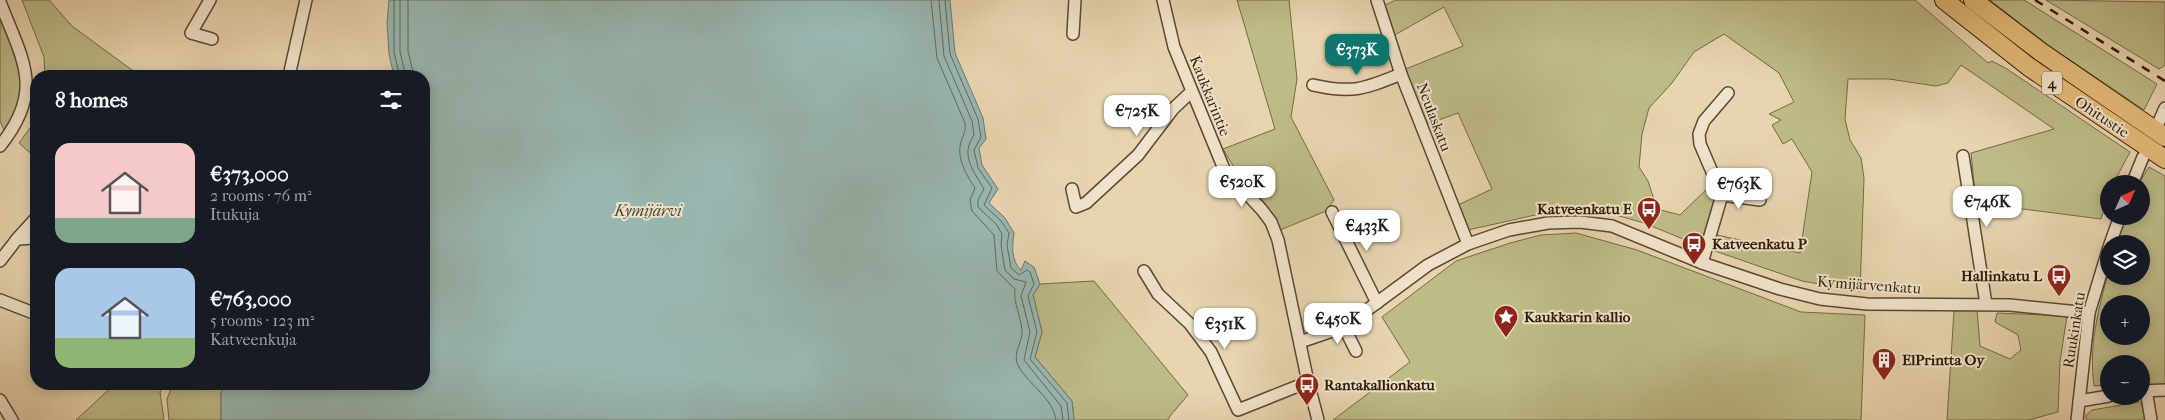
<!DOCTYPE html>
<html lang="en">
<head>
<meta charset="utf-8">
<style>
	:root { --surface:#171b24; --page:#242831; --text:#f1f3f6; --muted:#9ea1a6; --accent:#0f766e }
	body { margin:0; font-family:"IM FELL French Canon",serif; background:var(--page); color:var(--text); height:100vh; display:flex; flex-direction:column; font-size:19px; white-space:nowrap }
	* { box-sizing:border-box; margin:0 }
	p { font-size:16px; color:var(--muted) }
	.icon { flex:none; width:28px; height:28px; fill:none; stroke:currentColor; stroke-width:2; stroke-linecap:round; stroke-linejoin:round }
	.map { position:relative; flex:1; overflow:hidden }
	.details { position:absolute; left:30px; top:70px; width:400px; height:320px; display:flex; flex-direction:column; background:var(--surface); border-radius:20px; box-shadow:0 2px 12px #0003 }
	.details>* { flex:none }
	.needle { width:32px; rotate:45deg }
	.tools { position:absolute; left:2100px; top:175px; display:grid; gap:10px }
	.tools a { display:grid; place-items:center; width:50px; height:50px; border-radius:50%; background:var(--surface); box-shadow:0 2px 12px #0003; font-size:25px }
	.price { position:absolute; translate:-50% -42px; padding:0 11px; border-radius:10px; background:#fff; color:#222; font-size:16px; line-height:32px; filter:drop-shadow(0 1px 2px #0008) }
	.price::after { content:''; position:absolute; left:50%; top:30px; width:15px; height:11px; margin-left:-8px; background:inherit; clip-path:polygon(0 0,100% 0,50% 100%) }
	.price.active { background:var(--accent); color:#fff }
	ul { padding:0; list-style:none }
	li { display:flex; align-items:center; gap:15px; height:125px; padding:0 25px }
	li span { display:grid; place-items:center; flex:none; width:140px; height:100px; border-radius:15px; color:#555 }
	li>.icon { margin-inline-start:auto }
	span .icon { width:60px; height:60px; fill:#fffc; stroke-width:1 }
	li b { font-size:21px }
	h2 { display:flex; justify-content:space-between; align-items:center; height:60px; padding:0 25px; font-size:21px }
	.map>svg:first-child { display:block }
	.green { fill:#bdbb86; stroke:#746b46; fill-rule:evenodd }
	.water { fill:#98b7b1; stroke:#6d796d }
	.lines { fill:none; stroke-linecap:round; stroke-linejoin:round }
	.shore { stroke:#62695c; stroke-width:1 }
	.minor-casing { stroke:#5b4930; stroke-width:14 }
	.highway-casing { stroke:#2c1b06; stroke-width:20 }
	.minor { stroke:#f0e3cb; stroke-width:11 }
	.highway { stroke:#e4ba78; stroke-width:18 }
	.rail { stroke:#2c1b06; stroke-width:2.5; stroke-dasharray:9 9; stroke-linecap:butt }
	.labels { text-anchor:middle; stroke-width:4; stroke-linejoin:round; paint-order:stroke }
	.shield { fill:#f0e3cb; stroke:#675741; stroke-width:1 }
	.shield-label { font-size:14px; font-weight:bold; fill:#2c1b06 }
	.street-label { font-size:15px; fill:#2c1b06; stroke:#f0e3cb }
	.poi-label { font-size:15px; font-weight:bold; fill:#2c1b06; stroke:#f0e3cb; text-anchor:start }
	.water-label { font-size:16px; font-style:italic; fill:#4c4a39; stroke:#f0e3cb }
</style>
</head>
<body>
<div class="map">
<svg width="2165" height="420" viewBox="0 0 2165 420">
	<rect width="100%" height="100%" fill="#e8d4af"/>
	<filter id="stains"><feTurbulence type="fractalNoise" baseFrequency=".004" numOctaves="4"/><feColorMatrix values="0 0 0 0 .2 0 0 0 0 .09 0 0 0 0 .02 0 0 0 .5 -.17"/></filter>
	<radialGradient id="worn" r=".72"><stop offset=".6" stop-color="#630" stop-opacity="0"/><stop offset="1" stop-color="#630" stop-opacity=".3"/></radialGradient>
	<g class="green">
		<polygon points="22,0 49,0 72,26 140,76 45,76 44,57"/>
		<polygon points="1237,0 1289,0 1297,79 1291,117 1334,200 1326,211 1278,231 1264,202 1244,184 1223,149 1275,129"/>
		<polygon points="1396,0 1915,0 1988,63 1992,61 2007,69 2130,152 2113,184 2109,184 2109,194 2101,219 1976,203 1971,153 2054,129 1961,65 1948,83 1936,86 1889,79 1848,79 1845,119 1850,140 1861,158 1864,178 1860,291 1802,281 1712,250 1717,235 1800,253 1812,172 1792,139 1783,144 1772,125 1781,120 1769,114 1794,102 1779,73 1724,34 1694,52 1672,83 1649,108 1642,134 1639,167 1648,181 1657,209 1680,215 1713,183 1716,196 1700,246 1644,223 1605,212 1571,207 1468,230 1456,206 1492,189 1458,113 1425,125 1403,70 1463,46 1444,7 1393,36 1383,6"/>
		<polygon points="1990,0 2024,0 2157,84 2144,110 2048,45"/>
		<polygon points="2046,0 2165,2 2165,65 2159,69"/>
		<path d="M0 18C11 46 27 77 18 108 16 116 9 125 5 132L0 121Z"/>
		<polygon points="36,120 36,158 19,143"/>
		<path d="M2149 167 2165 176V385H2141V364H2109V385L2094 386C2089 344 2097 317 2107 277L2141 276V244H2114L2124 216H2141V192L2144 189 2139 183ZM2109 304H2141V336H2109Z"/>
		<polygon points="1576,233 1637,250 1801,312 1865,315 1861,420 1333,420 1410,362 1382,317 1456,261 1510,243 1541,235"/>
		<polygon points="1094,281 1188,395 1170,416 1168,420 1074,420 1072,401 1035,357 1042,332 1033,295 1040,284"/>
		<polygon points="1977,310 1980,346 2010,359 2021,350 2018,335 1995,322 1997,313 2067,316 2060,361 2058,412 2029,420 1947,420 1954,311"/>
		<polygon points="115,384 165,384 160,392 164,420 76,420"/>
		<polygon points="173,384 226,384 221,393 221,420 169,420 167,399"/>
		<polygon points="2139,402 2143,404 2145,420 2086,420 2086,415 2092,410"/>
	</g>
	<path class="water" d="M389 0H950L955 53 983 118 986 139 979 148 982 165 998 189 989 203 1005 218 1014 233C1012 246 1011 261 1021 270L1025 261 1034 267 1040 284 1033 295 1042 332 1035 357 1072 401 1074 420H221V393L226 384H424V76H394L389 54 387 22Z"/>
	<g class="lines">
		<g class="shore">
			<polyline points="394,0 394,53 400,76"/>
			<polyline points="400,0 400,52 406,76"/>
			<polyline points="408,0 408,51 414,76"/>
			<path d="M931 0 937 58 965 123C966 133 963 134 961 142 956 158 967 176 975 188L970 200 972 211 994 235 997 271 1015 289C1013 303 1021 316 1022 330 1023 343 1011 354 1019 367 1030 386 1053 398 1056 420"/>
			<path d="M939 0 944 56 972 121 974 135C960 155 973 170 984 189L978 200V207L997 225 1002 234 1001 245 1005 270 1014 279 1026 282 1021 296 1030 332 1024 360 1061 406 1063 420"/>
			<polyline points="945,0 950,54 978,119 981,137 974,150 978,168 992,188 984,205 1001,221 1009,233 1007,245 1011,268 1019,275 1027,270 1030,272 1034,284 1028,296 1037,332 1030,359 1067,403 1069,420"/>
		</g>
		<defs>
			<g id="minor">
				<polyline points="210,0 191,33 212,39"/>
				<polyline points="1163,0 1174,47 1224,169 1262,210 1271,222 1278,240 1308,382 1318,420"/>
				<polyline points="1377,0 1401,74 1468,244"/>
				<path d="M0 2C23 61 45 90 0 146"/>
				<polyline points="1073,34 1075,0"/>
				<polyline points="289,76 306,0"/>
				<path d="M1313 85C1353 94 1364 89 1401 74"/>
				<polyline points="2158,124 2165,108"/>
				<polyline points="1963,156 1986,304"/>
				<polyline points="2132,184 2143,157"/>
				<polyline points="1072,189 1076,207 1086,203 1138,155 1173,109 1191,92"/>
				<polyline points="1722,195 1760,200"/>
				<polyline points="1332,212 1377,303"/>
				<polyline points="17,239 36,218"/>
				<polyline points="2110,244 2120,216"/>
				<polyline points="0,261 17,239 36,238"/>
				<polyline points="1702,263 1722,195 1700,144 1699,134 1704,121 1728,93"/>
				<polyline points="1144,271 1158,294 1190,324 1211,352 1238,410 1308,382"/>
				<polyline points="0,300 36,314"/>
				<polyline points="1344,327 1356,351"/>
				<polyline points="1300,342 1344,327 1428,265 1468,244 1509,230 1548,223 1580,222 1612,226 1702,263 1780,289 1820,299 1867,304 2010,305 2089,313"/>
				<polyline points="2146,390 2151,420"/>
				<polyline points="2141,391 2165,390"/>
				<polyline points="0,400 12,420"/>
				<polyline points="2079,401 2109,396"/>
				<polyline points="2077,420 2089,313 2109,247"/>
			</g>
			<g id="highway">
				<polyline points="1944,0 2029,67 2165,159"/>
				<polyline points="1973,0 2041,52 2165,137"/>
			</g>
		</defs>
		<use href="#minor" class="minor-casing"/>
		<use href="#highway" class="highway-casing"/>
		<use href="#minor" class="minor"/>
		<use href="#highway" class="highway"/>
		<polyline class="rail" points="2035,0 2165,81"/>
	</g>
	<defs>
		<symbol id="bus-pin" viewBox="-11 -11 22 30"><path d="M0 17L-7.5 6A9.5 9.5 0 1 1 7.5 6Z" fill="#8f2418" stroke="#f0e3cb"/><path d="M-5-6H5V4H4V6H2V4H-2V6H-4V4H-5ZM-3.5-4V0h7V-4ZM-3.5 1.2v1.5H-2V1.2ZM2 1.2v1.5H3.5V1.2Z" fill="#fff"/></symbol>
		<symbol id="sight-pin" viewBox="-11 -11 22 30"><path d="M0 17L-7.5 6A9.5 9.5 0 1 1 7.5 6Z" fill="#8f2418" stroke="#f0e3cb"/><path d="M0-6L1.8-2.2L6-1.7L2.9 1.2L3.7 5.4L0 3.3L-3.7 5.4L-2.9 1.2L-6-1.7L-1.8-2.2Z" fill="#fff"/></symbol>
		<symbol id="building-pin" viewBox="-11 -11 22 30"><path d="M0 17L-7.5 6A9.5 9.5 0 1 1 7.5 6Z" fill="#8f2418" stroke="#f0e3cb"/><path d="M-4-6H4V6H1V3H-1V6H-4ZM-2.5-4.3h1.7v1.8h-1.7ZM.8-4.3h1.7v1.8H.8ZM-2.5-1h1.7V.8h-1.7ZM.8-1h1.7V.8H.8Z" fill="#fff"/></symbol>
	</defs>
	<g fill-rule="evenodd">
		<use href="#bus-pin" x="1635" y="195" width="28" height="38"/>
		<use href="#bus-pin" x="1680" y="230" width="28" height="38"/>
		<use href="#bus-pin" x="2045" y="262" width="28" height="38"/>
		<use href="#sight-pin" x="1492" y="303" width="28" height="38"/>
		<use href="#building-pin" x="1870" y="346" width="28" height="38"/>
		<use href="#bus-pin" x="1293" y="371" width="28" height="38"/>
	</g>
	<g class="labels">
		<rect class="shield" x="2042" y="71.5" width="20" height="23" rx="4"/>
		<g class="shield-label">
			<text x="2052" y="88">4</text>
		</g>
		<g class="street-label">
			<text transform="translate(1210 96) rotate(68)" y="5">Kaukkarintie</text>
			<text transform="translate(1434 117) rotate(69)" y="5">Neulaskatu</text>
			<text transform="translate(2102 117) rotate(34)" y="5">Ohitustie</text>
			<text transform="translate(1869 285) rotate(4)" y="5">Kymijärvenkatu</text>
			<text transform="translate(2074 330) rotate(-81)" y="5">Ruukinkatu</text>
		</g>
		<g class="poi-label">
			<text x="1632" y="214" text-anchor="end">Katveenkatu E</text>
			<text x="1712" y="249">Katveenkatu P</text>
			<text x="2042" y="281" text-anchor="end">Hallinkatu L</text>
			<text x="1524" y="322">Kaukkarin kallio</text>
			<text x="1902" y="365">ElPrintta Oy</text>
			<text x="1324" y="390">Rantakallionkatu</text>
		</g>
		<g class="water-label">
			<text x="648" y="216">Kymijärvi</text>
		</g>
	</g>
	<rect width="100%" height="100%" filter="url(#stains)"/>
	<rect width="100%" height="100%" fill="url(#worn)"/>
</svg>
<div class="tools">
<a><svg class="needle" viewBox="-14 -14 28 28"><path d="M0-13l5 13h-10z" fill="#e53935"/><path d="M0 13l5-13h-10z" fill="#9ea1a6"/></svg></a>
<a><svg class="icon" aria-label="layers" viewBox="0 0 24 24"><path d="M12 4l9 5-9 5-9-5zM3 14l9 5 9-5"/></svg></a>
<a>+</a>
<a>−</a>
</div>
<b class="price active" style="left:1357px;top:76px">€373K</b>
<b class="price" style="left:1137px;top:137px">€725K</b>
<b class="price" style="left:1242px;top:208px">€520K</b>
<b class="price" style="left:1739px;top:210px">€763K</b>
<b class="price" style="left:1987px;top:228px">€746K</b>
<b class="price" style="left:1367px;top:252px">€433K</b>
<b class="price" style="left:1338px;top:345px">€450K</b>
<b class="price" style="left:1225px;top:350px">€351K</b>
<section class="details">
<h2>8 homes<svg class="icon" aria-label="filters" viewBox="0 0 24 24"><path d="M4 7h16M4 17h16"/><circle cx="9" cy="7" r="2"/><circle cx="15" cy="17" r="2"/></svg></h2>
<ul>
<li><span style="background:linear-gradient(#f6c9c9 75%,#7fa58c 0)"><svg class="icon" aria-label="home" viewBox="0 0 24 24"><path d="M3 11l9-7 9 7M6 9v11h12V9"/></svg></span><div><b>€373,000</b><p>2 rooms · 76 m²</p><p>Itukuja</p></div></li>
<li><span style="background:linear-gradient(#a9c7e8 70%,#8fb573 0)"><svg class="icon" aria-label="home" viewBox="0 0 24 24"><path d="M3 11l9-7 9 7M6 9v11h12V9"/></svg></span><div><b>€763,000</b><p>5 rooms · 123 m²</p><p>Katveenkuja</p></div></li>
</ul>
</section>
</div>
</body>
</html>
